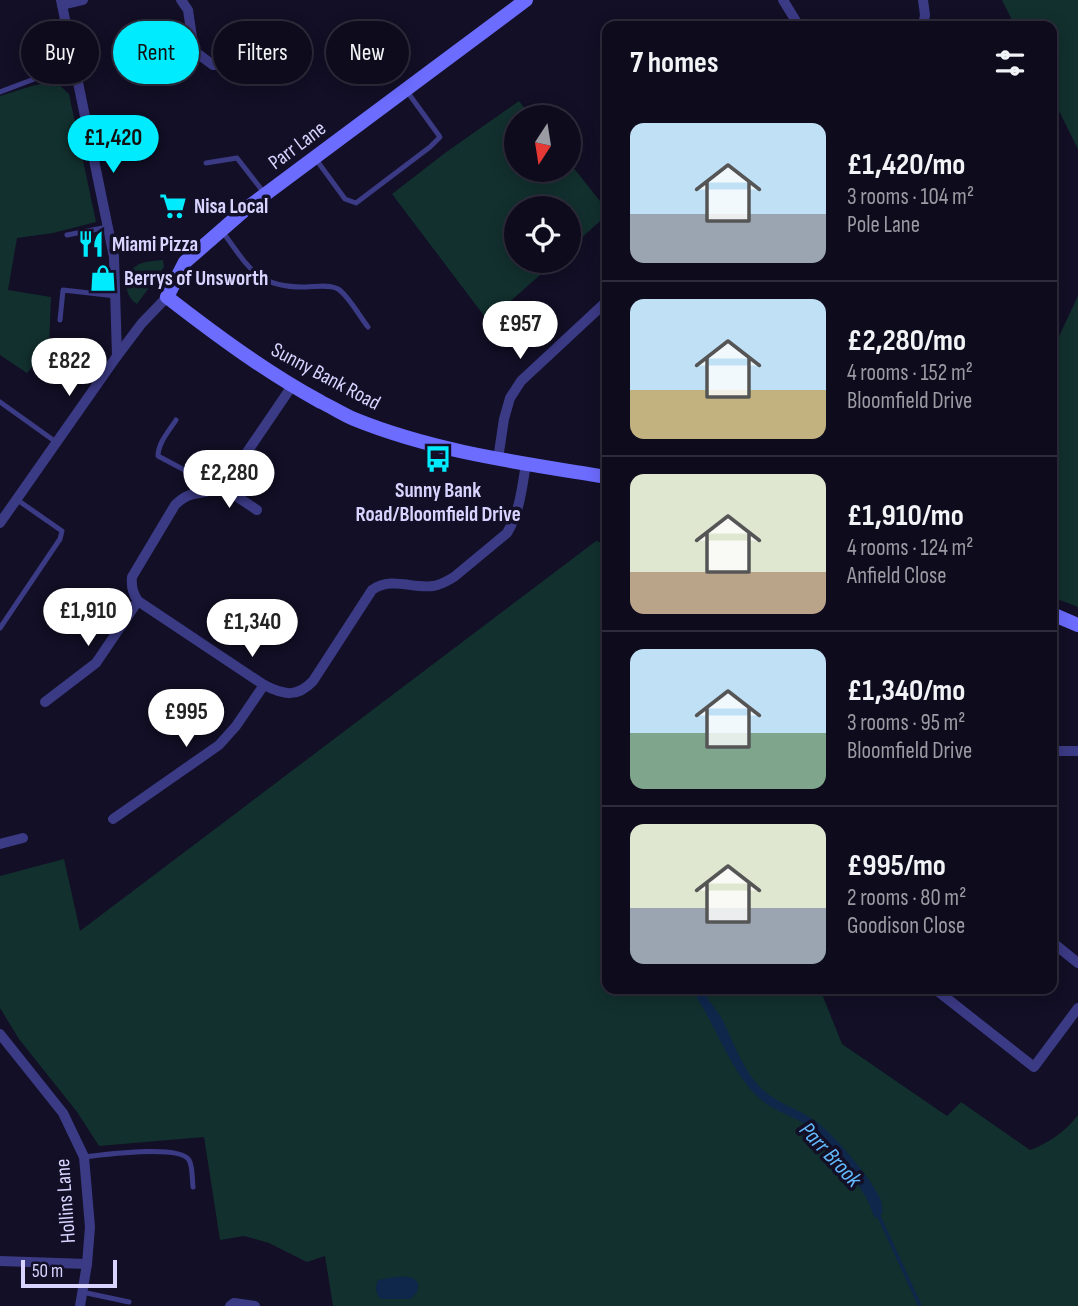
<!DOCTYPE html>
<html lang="en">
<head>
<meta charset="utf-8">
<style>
	:root { --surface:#0e0b1c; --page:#1c1929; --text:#f1f3f6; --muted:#9b9ba3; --line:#2e2b3b; --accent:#01ebfe }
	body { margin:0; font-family:"Sofia Sans Condensed",sans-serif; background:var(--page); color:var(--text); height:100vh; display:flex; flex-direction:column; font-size:26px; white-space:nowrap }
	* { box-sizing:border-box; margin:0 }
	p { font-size:23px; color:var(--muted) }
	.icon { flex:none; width:38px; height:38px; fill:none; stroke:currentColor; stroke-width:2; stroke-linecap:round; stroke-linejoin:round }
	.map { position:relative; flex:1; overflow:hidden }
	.sheet { position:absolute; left:602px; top:21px; width:455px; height:973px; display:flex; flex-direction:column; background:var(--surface); border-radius:14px; box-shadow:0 4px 18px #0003,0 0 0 2px var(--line) }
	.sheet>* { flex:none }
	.top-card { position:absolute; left:21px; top:21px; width:476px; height:63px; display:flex; gap:14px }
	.needle { width:46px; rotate:192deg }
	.fabs { position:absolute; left:504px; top:105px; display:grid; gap:14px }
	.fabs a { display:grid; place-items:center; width:77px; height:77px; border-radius:50%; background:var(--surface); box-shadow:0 4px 18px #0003,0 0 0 2px var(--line); font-size:35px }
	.scale { position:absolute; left:21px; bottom:18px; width:96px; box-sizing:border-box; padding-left:7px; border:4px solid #d8d4ff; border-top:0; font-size:19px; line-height:24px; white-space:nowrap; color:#d8d4ff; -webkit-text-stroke:5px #120f26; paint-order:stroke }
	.price { position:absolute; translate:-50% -60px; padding:0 16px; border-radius:24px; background:#fff; color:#222; font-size:23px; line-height:46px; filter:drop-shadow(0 2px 4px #0008) }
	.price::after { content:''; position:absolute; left:50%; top:42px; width:21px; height:16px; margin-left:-10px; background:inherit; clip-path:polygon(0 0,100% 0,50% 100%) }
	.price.selected { background:var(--accent); color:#111 }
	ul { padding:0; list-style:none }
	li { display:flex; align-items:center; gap:21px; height:175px; padding:0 28px }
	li+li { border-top:2px solid var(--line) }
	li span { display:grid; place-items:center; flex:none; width:196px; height:140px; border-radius:14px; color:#555 }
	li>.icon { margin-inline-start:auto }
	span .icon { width:84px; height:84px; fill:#fffc; stroke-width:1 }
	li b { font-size:30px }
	h2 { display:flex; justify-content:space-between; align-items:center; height:84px; padding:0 28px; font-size:30px }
	.tag { padding:0 24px; border-radius:32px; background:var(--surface); box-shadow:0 4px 18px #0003,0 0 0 2px var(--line); font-size:24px; line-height:63px }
	.tag.selected { background:var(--accent); color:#111 }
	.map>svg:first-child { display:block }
	.green { fill:#12302e }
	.water { fill:#0e274b }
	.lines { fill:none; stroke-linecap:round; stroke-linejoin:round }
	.stream { stroke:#0e274b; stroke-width:3.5 }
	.lane { stroke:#3b3a85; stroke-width:5 }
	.street { stroke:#3b3a85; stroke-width:10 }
	.secondary { stroke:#6c6cfe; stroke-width:14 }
	.labels { text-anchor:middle; stroke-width:7; stroke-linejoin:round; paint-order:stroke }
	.street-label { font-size:21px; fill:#d8d4ff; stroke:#120f26 }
	.poi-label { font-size:21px; font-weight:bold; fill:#d8d4ff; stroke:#120f26; text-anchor:start }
	.water-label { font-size:23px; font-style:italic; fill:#63bafe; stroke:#120f26 }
</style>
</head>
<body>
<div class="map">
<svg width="1078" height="1306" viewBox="0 0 1078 1306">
	<rect width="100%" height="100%" fill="#120f26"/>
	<g class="green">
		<polygon points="1002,0 1078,0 1078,149 1052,97 1052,26 1015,26"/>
		<polygon points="55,81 69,94 96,222 53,233 17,238 8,290 51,297 49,347 27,373 0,355 0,96 32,86"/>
		<polygon points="519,101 532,117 516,117 516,170 569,170 569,162 607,210 607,215 569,249 569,208 516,208 516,261 556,261 488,321 392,194 445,153"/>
		<path d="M163 260 164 267 137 304C124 296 122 275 136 266 144 261 154 261 163 260Z"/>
		<polygon points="1078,296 1078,607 1052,597 1052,351"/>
		<path d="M596 541 607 544V989H822V994L842 1044 947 1116 961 1102 1030 1150C1049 1143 1066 1131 1078 1115V1306H333L325 1256 307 1262 269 1243 244 1236 220 1240 204 1137 99 1146 77 1112 19 1039 0 1008V876L64 859 80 931Z"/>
	</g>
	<g class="water">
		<path d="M697 989H705C705 1000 718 1010 723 1021 734 1043 742 1068 759 1086 776 1104 795 1107 814 1120 833 1133 870 1177 880 1198 882 1203 883 1208 882 1214L875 1218C871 1210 869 1202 864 1194 849 1170 832 1146 810 1128 795 1116 774 1112 759 1098 732 1073 717 1029 697 998Z"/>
		<path d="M395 1277C401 1277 409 1276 414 1279 423 1286 416 1295 410 1299H381C375 1293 375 1287 378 1280Z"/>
	</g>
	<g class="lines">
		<polyline class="stream" points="877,1212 920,1306"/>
		<g class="lane">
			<polyline points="0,92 74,64"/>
			<polyline points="315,158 345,199 356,203 430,147 440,137 406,90"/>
			<polyline points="206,163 237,158 265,194"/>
			<path d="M222 231C248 266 256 288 306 287 315 287 329 284 338 289 348 295 360 317 368 327"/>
			<polyline points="67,235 108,227"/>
			<polyline points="60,320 63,290 116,296"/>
			<polyline points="0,402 56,442"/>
			<path d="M176 420C169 431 158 443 158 456L192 474 195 478 196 492"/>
			<polyline points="0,628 60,539 62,531 16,499"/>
			<path d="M84 1157C102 1155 179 1144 189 1160 193 1167 192 1179 193 1187"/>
			<polyline points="82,1292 129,1302"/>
		</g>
		<g class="street">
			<polyline points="61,0 114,257 117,356"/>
			<polyline points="181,0 188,10 194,51 213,65 273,62 279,74"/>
			<polyline points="783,0 799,26"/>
			<polyline points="62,5 83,0"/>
			<polyline points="923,26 925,15 923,0"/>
			<path d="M292 386 230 477C226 481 221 485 216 488 200 497 192 488 175 505L132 577C131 586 133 594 138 601L264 685C284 695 297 698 313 681L372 590C391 576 412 589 433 586 441 585 447 581 454 577L507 533C520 512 522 487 526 464"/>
			<polyline points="498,459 504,419 510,398 521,381 607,301"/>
			<polyline points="223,483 236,496 257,510"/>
			<polyline points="0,523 117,356 142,323 167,297"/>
			<polyline points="45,702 96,663 138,601"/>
			<polyline points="1052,751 1078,751"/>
			<polyline points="113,819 219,745 236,726 264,685"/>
			<polyline points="0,844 23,838"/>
			<polyline points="1052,942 1078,963"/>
			<polyline points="935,989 1034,1067 1078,1008"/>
			<polyline points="0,1034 63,1113 84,1157 90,1227 87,1264 80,1306"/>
			<polyline points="0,1261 87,1264"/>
			<polyline points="230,1306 234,1303 255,1306"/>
		</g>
		<g class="secondary">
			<path d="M526 0 247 208 185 262 167 297C216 335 266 372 321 402 332 407 342 414 354 419 435 452 522 463 607 477"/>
			<polyline points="1052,614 1078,625"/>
		</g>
	</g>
	<defs>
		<symbol id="supermarket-bare" viewBox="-9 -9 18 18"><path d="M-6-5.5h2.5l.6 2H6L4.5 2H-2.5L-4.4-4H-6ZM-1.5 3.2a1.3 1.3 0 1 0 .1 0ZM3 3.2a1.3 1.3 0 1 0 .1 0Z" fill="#01ebfe" stroke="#120f26" stroke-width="2.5" paint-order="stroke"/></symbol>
		<symbol id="restaurant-bare" viewBox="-9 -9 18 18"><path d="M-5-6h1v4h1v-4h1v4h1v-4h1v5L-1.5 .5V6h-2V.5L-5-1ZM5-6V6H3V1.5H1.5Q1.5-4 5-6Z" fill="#01ebfe" stroke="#120f26" stroke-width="2.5" paint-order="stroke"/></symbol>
		<symbol id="shop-bare" viewBox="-9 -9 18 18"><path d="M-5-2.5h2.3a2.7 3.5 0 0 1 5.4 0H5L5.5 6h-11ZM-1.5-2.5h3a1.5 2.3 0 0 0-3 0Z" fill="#01ebfe" stroke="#120f26" stroke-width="2.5" paint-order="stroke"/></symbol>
		<symbol id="bus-bare" viewBox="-9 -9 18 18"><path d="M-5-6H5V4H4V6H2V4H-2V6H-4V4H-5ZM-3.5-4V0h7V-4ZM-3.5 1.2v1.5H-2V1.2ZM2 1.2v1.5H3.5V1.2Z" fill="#01ebfe" stroke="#120f26" stroke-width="2.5" paint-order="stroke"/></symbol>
	</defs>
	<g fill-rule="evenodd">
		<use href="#supermarket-bare" x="154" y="187" width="38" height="38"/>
		<use href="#restaurant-bare" x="72" y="225" width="38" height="38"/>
		<use href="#shop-bare" x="84" y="259" width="38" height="38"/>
		<use href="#bus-bare" x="419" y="440" width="38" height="38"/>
	</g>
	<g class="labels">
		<g class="street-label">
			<text transform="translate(297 145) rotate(-37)" y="7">Parr Lane</text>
			<text transform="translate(326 376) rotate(28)" y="7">Sunny Bank Road</text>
			<text transform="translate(65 1201) rotate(-94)" y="7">Hollins Lane</text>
		</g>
		<g class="poi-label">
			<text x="194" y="213">Nisa Local</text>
			<text x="112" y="251">Miami Pizza</text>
			<text x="124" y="285">Berrys of Unsworth</text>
			<text x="438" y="497" text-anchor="middle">Sunny Bank<tspan x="438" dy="24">Road/Bloomfield Drive</tspan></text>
		</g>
		<g class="water-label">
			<text transform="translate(831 1154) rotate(47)" y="8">Parr Brook</text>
		</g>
	</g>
</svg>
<div class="fabs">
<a><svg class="needle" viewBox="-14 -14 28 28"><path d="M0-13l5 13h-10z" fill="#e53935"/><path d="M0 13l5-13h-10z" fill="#9b9ba3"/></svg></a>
<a><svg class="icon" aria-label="locate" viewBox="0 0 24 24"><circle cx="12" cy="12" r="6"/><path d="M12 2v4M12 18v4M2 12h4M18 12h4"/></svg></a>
</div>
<div class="scale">50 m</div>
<b class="price selected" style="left:113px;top:175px">£1,420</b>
<b class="price" style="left:520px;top:361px">£957</b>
<b class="price" style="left:69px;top:398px">£822</b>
<b class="price" style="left:229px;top:510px">£2,280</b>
<b class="price" style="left:88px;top:648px">£1,910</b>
<b class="price" style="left:252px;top:659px">£1,340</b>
<b class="price" style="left:186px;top:749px">£995</b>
<div class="top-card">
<a class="tag">Buy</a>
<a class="tag selected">Rent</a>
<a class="tag">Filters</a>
<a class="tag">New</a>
</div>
<section class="sheet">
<h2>7 homes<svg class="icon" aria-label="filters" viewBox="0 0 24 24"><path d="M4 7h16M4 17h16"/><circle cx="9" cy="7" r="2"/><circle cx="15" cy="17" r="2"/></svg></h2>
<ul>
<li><span style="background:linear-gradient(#bfe0f5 65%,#9aa5b1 0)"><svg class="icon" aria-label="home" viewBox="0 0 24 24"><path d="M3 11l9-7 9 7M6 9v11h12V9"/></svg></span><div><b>£1,420/mo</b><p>3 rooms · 104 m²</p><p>Pole Lane</p></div></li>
<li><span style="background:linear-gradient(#bfe0f5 65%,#c2b280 0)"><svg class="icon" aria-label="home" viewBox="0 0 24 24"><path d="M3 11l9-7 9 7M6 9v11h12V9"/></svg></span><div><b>£2,280/mo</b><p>4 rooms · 152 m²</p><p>Bloomfield Drive</p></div></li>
<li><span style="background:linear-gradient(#dfe7d0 70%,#b9a48a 0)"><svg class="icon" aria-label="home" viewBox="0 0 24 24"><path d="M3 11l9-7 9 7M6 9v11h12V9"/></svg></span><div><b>£1,910/mo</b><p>4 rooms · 124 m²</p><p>Anfield Close</p></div></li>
<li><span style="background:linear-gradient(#bfe0f5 60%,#7fa58c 0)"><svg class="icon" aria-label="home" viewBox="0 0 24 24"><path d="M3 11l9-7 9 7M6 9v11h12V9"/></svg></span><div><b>£1,340/mo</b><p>3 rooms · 95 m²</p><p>Bloomfield Drive</p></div></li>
<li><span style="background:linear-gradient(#dfe7d0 60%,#9aa5b1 0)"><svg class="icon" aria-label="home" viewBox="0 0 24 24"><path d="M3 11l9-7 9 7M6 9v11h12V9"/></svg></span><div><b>£995/mo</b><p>2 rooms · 80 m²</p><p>Goodison Close</p></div></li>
</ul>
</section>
</div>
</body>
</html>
